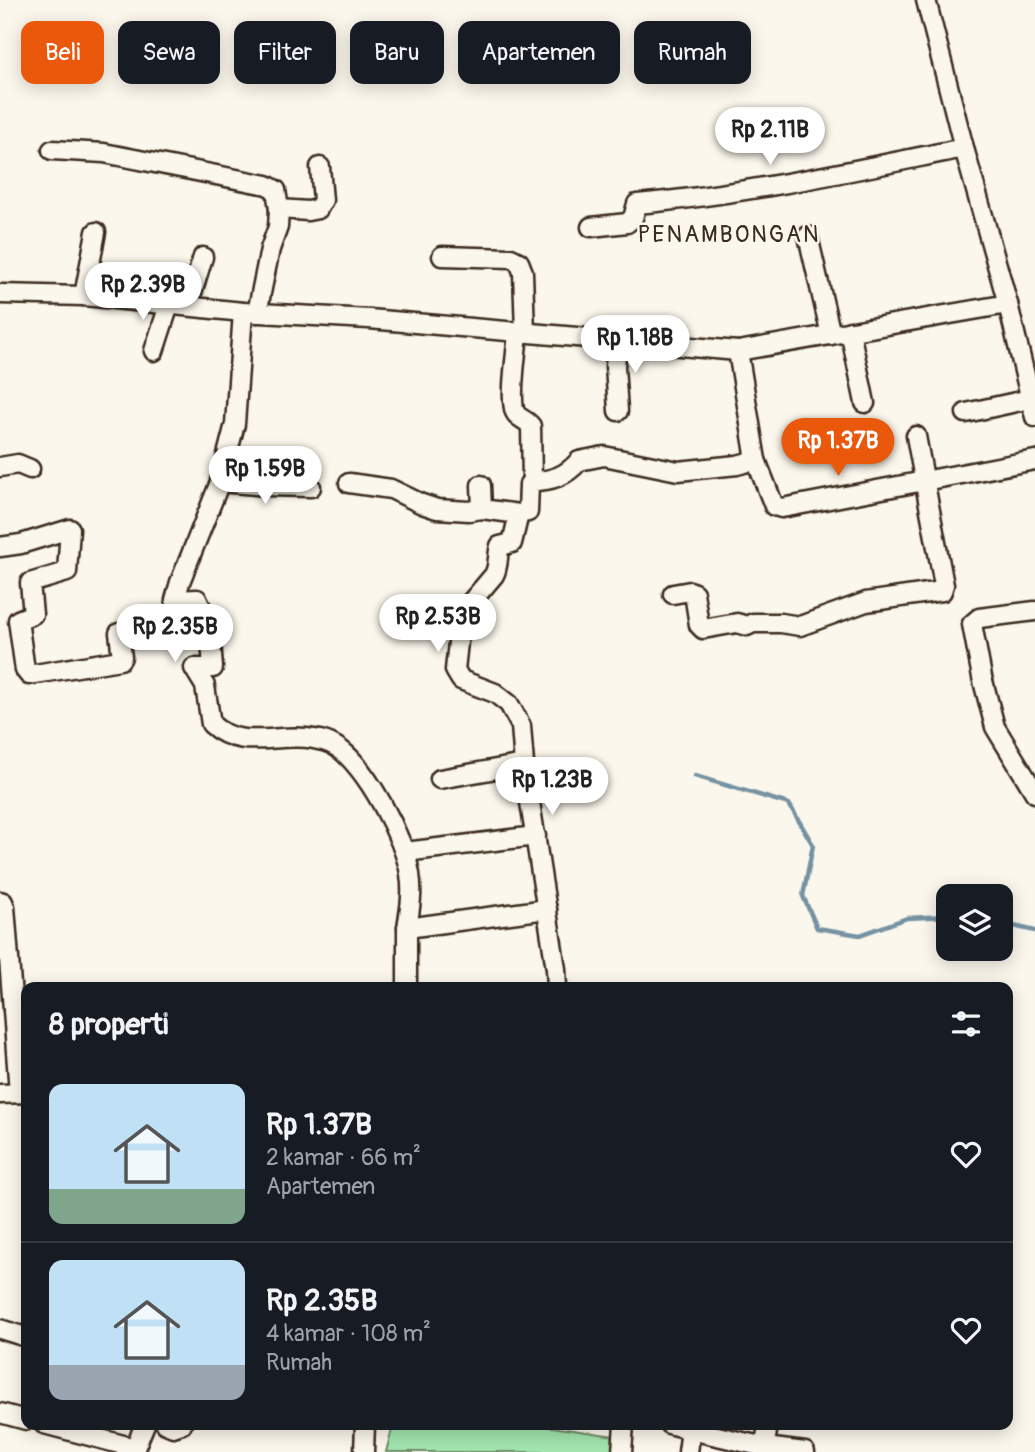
<!DOCTYPE html>
<html lang="id">
<head>
<meta charset="utf-8">
<style>
	:root { --surface:#171b24; --page:#20242c; --text:#f1f3f6; --muted:#9ea1a6; --line:#363941; --accent:#ea580c }
	body { margin:0; font-family:Pangolin,sans-serif; background:var(--page); color:var(--text); height:100vh; display:flex; flex-direction:column; font-size:26px; white-space:nowrap }
	* { box-sizing:border-box; margin:0 }
	p { font-size:23px; color:var(--muted) }
	.icon { flex:none; width:38px; height:38px; fill:none; stroke:currentColor; stroke-width:2; stroke-linecap:round; stroke-linejoin:round }
	.map { position:relative; flex:1; overflow:hidden }
	.drawer { position:absolute; left:21px; top:982px; width:992px; height:448px; display:flex; flex-direction:column; background:var(--surface); border-radius:14px; box-shadow:0 4px 18px #0003 }
	.drawer>* { flex:none }
	.banner { position:absolute; left:21px; top:21px; width:994px; height:63px; display:flex; gap:14px }
	.controls { position:absolute; left:936px; top:884px; display:grid; gap:14px }
	.controls a { display:grid; place-items:center; width:77px; height:77px; border-radius:14px; background:var(--surface); box-shadow:0 4px 18px #0003; font-size:35px }
	.price { position:absolute; translate:-50% -60px; padding:0 16px; border-radius:24px; background:#fff; color:#222; font-size:23px; line-height:46px; filter:drop-shadow(0 2px 4px #0008) }
	.price::after { content:''; position:absolute; left:50%; top:42px; width:21px; height:16px; margin-left:-10px; background:inherit; clip-path:polygon(0 0,100% 0,50% 100%) }
	.price.on { background:var(--accent); color:#fff }
	ul { padding:0; list-style:none }
	li { display:flex; align-items:center; gap:21px; height:175px; padding:0 28px }
	li+li { border-top:2px solid var(--line) }
	li span { display:grid; place-items:center; flex:none; width:196px; height:140px; border-radius:14px; color:#555 }
	li>.icon { margin-inline-start:auto }
	span .icon { width:84px; height:84px; fill:#fffc; stroke-width:1 }
	li b { font-size:30px }
	h2 { display:flex; justify-content:space-between; align-items:center; height:84px; padding:0 28px; font-size:30px }
	.pill { padding:0 24px; border-radius:14px; background:var(--surface); box-shadow:0 4px 18px #0003; font-size:24px; line-height:63px }
	.pill.on { background:var(--accent); color:#fff }
	.map>svg:first-child { display:block }
	.green { fill:#a2e5af; stroke:#6e8866; stroke-width:2 }
	.lines { fill:none; stroke-linecap:round; stroke-linejoin:round }
	.stream { stroke:#7492a3; stroke-width:4.5 }
	.minor-casing { stroke:#3b2a1e; stroke-width:23 }
	.minor { stroke:#fbf7ec; stroke-width:18 }
	.labels { text-anchor:middle; stroke-width:5; stroke-linejoin:round; paint-order:stroke }
	.quarter-label { font-size:23px; letter-spacing:2px; fill:#3b2a1e; stroke:#fbf7ec }
</style>
</head>
<body>
<div class="map">
<svg width="1035" height="1452" viewBox="0 0 1035 1452">
	<rect width="100%" height="100%" fill="#fbf7ec"/>
	<filter id="ink" filterUnits="userSpaceOnUse"><feTurbulence type="fractalNoise" baseFrequency=".0143" numOctaves="2"/><feDisplacementMap in="SourceGraphic" scale="14" xChannelSelector="R" yChannelSelector="G"/><feConvolveMatrix kernelMatrix="1 2 1 2 8 2 1 2 1" color-interpolation-filters="sRGB"/></filter>
	<g filter="url(#ink)">
		<polygon class="green" points="531,1424 615,1436 613,1452 386,1452 393,1425"/>
		<g class="lines">
			<g class="stream">
				<polyline points="695,776 789,804 813,845 803,896 817,928 860,935 907,918 948,916"/>
				<polyline points="1001,923 1035,931"/>
			</g>
			<defs>
				<g id="minor">
					<polyline points="926,0 964,148 1008,304 1035,417"/>
					<polyline points="52,150 104,153 267,185 276,190 279,209 278,227 270,249 257,313"/>
					<polyline points="279,209 308,211 318,209 323,200 320,167"/>
					<path d="M591 227 627 223 633 218 637 204C747 194 855 170 964 148"/>
					<polyline points="808,236 831,335"/>
					<polyline points="442,256 511,258 519,262 523,272 525,333"/>
					<polyline points="0,294 84,296 243,312 369,319 738,351 1008,304"/>
					<polyline points="84,296 96,232"/>
					<polyline points="188,306 203,257"/>
					<path d="M243 312 235 424 220 482 180 582 175 600 197 599 210 626 213 668H194L205 686 211 724C241 752 278 732 314 739 321 740 330 743 335 746 365 763 405 840 410 874 413 893 410 909 407 928"/>
					<polyline points="850,331 865,403"/>
					<path d="M518 332C517 350 509 397 515 412 518 419 526 419 531 426L532 481"/>
					<polyline points="154,351 169,305"/>
					<polyline points="738,351 756,460 774,506 782,508 1035,460"/>
					<polyline points="618,411 615,366 618,339"/>
					<polyline points="966,413 1030,399"/>
					<polyline points="0,467 18,464 30,469"/>
					<polyline points="220,482 266,486 311,487"/>
					<polyline points="349,483 391,489 422,504 437,509 469,511 482,509"/>
					<polyline points="481,485 482,509 519,514"/>
					<polyline points="0,547 21,544 70,529 67,572 30,583 33,614 18,620 25,670 29,675 120,660 122,657 119,633"/>
					<polyline points="673,594 690,591 694,593 699,625 703,629 737,623 747,626 753,623 781,623 800,626 866,602 942,591 944,585 916,436"/>
					<polyline points="1035,611 979,618 972,624 982,677 995,727 1035,793"/>
					<path d="M524 764 521 726 509 704 495 693 461 680 455 670 461 614 494 575C499 566 497 556 500 546L512 543 519 514 528 512 529 484 532 481C552 481 566 476 579 461L604 456 678 471 737 465 756 460"/>
					<polyline points="440,779 524,764 556,969 557,987"/>
					<polyline points="405,852 536,836"/>
					<polyline points="0,901 3,902 5,907 13,1010 26,1010"/>
					<polyline points="407,987 407,928 547,909"/>
					<polyline points="13,1010 19,1093"/>
					<polyline points="0,1094 26,1093"/>
					<polyline points="0,1329 26,1337"/>
					<polyline points="0,1413 26,1420"/>
					<polyline points="44,1424 135,1448 145,1424"/>
					<polyline points="166,1424 173,1427 182,1424"/>
					<polyline points="669,1424 691,1430 692,1424"/>
					<polyline points="364,1452 365,1424"/>
					<polyline points="622,1452 624,1424"/>
					<polyline points="688,1452 691,1430 765,1447 805,1452"/>
					<polyline points="764,1452 768,1424"/>
				</g>
			</defs>
			<use href="#minor" class="minor-casing"/>
			<use href="#minor" class="minor"/>
		</g>
	</g>
	<g class="labels">
		<g class="quarter-label">
			<text x="729" y="242">PENAMBONGAN</text>
		</g>
	</g>
</svg>
<div class="controls">
<a><svg class="icon" aria-label="layers" viewBox="0 0 24 24"><path d="M12 4l9 5-9 5-9-5zM3 14l9 5 9-5"/></svg></a>
</div>
<b class="price" style="left:770px;top:167px">Rp 2.11B</b>
<b class="price" style="left:143px;top:322px">Rp 2.39B</b>
<b class="price" style="left:635px;top:375px">Rp 1.18B</b>
<b class="price on" style="left:838px;top:478px">Rp 1.37B</b>
<b class="price" style="left:265px;top:506px">Rp 1.59B</b>
<b class="price" style="left:438px;top:654px">Rp 2.53B</b>
<b class="price" style="left:175px;top:664px">Rp 2.35B</b>
<b class="price" style="left:552px;top:817px">Rp 1.23B</b>
<div class="banner">
<a class="pill on">Beli</a>
<a class="pill">Sewa</a>
<a class="pill">Filter</a>
<a class="pill">Baru</a>
<a class="pill">Apartemen</a>
<a class="pill">Rumah</a>
</div>
<section class="drawer">
<h2>8 properti<svg class="icon" aria-label="filters" viewBox="0 0 24 24"><path d="M4 7h16M4 17h16"/><circle cx="9" cy="7" r="2"/><circle cx="15" cy="17" r="2"/></svg></h2>
<ul>
<li><span style="background:linear-gradient(#bfe0f5 75%,#7fa58c 0)"><svg class="icon" aria-label="home" viewBox="0 0 24 24"><path d="M3 11l9-7 9 7M6 9v11h12V9"/></svg></span><div><b>Rp 1.37B</b><p>2 kamar · 66 m²</p><p>Apartemen</p></div><svg class="icon" aria-label="heart" viewBox="0 0 24 24"><path d="M12 20l-8-8c-3-5 5-10 8-4 3-6 11-1 8 4z"/></svg></li>
<li><span style="background:linear-gradient(#bfe0f5 75%,#9aa5b1 0)"><svg class="icon" aria-label="home" viewBox="0 0 24 24"><path d="M3 11l9-7 9 7M6 9v11h12V9"/></svg></span><div><b>Rp 2.35B</b><p>4 kamar · 108 m²</p><p>Rumah</p></div><svg class="icon" aria-label="heart" viewBox="0 0 24 24"><path d="M12 20l-8-8c-3-5 5-10 8-4 3-6 11-1 8 4z"/></svg></li>
</ul>
</section>
</div>
</body>
</html>
